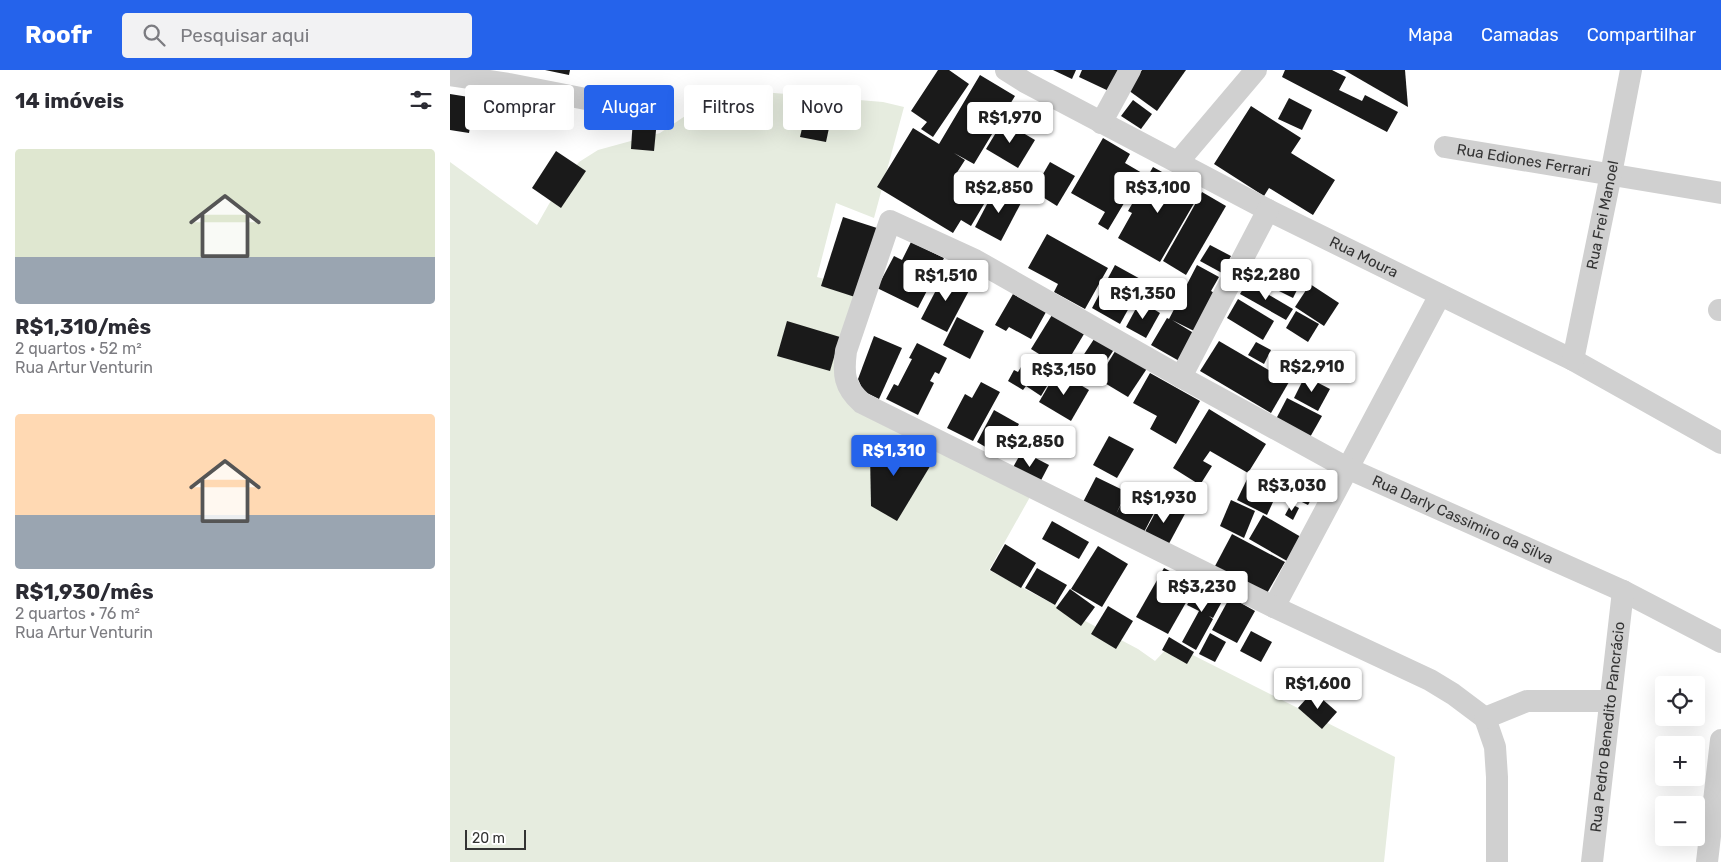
<!DOCTYPE html>
<html lang="pt">
<head>
<meta charset="utf-8">
<style>
	:root { --surface:#fff; --page:#f2f2f3; --text:#2b2b33; --muted:#7c7c81; --accent:#2563eb }
	body { margin:0; font-family:Rubik,sans-serif; background:var(--page); color:var(--text); height:100vh; display:flex; flex-direction:column; font-size:19px; white-space:nowrap }
	* { box-sizing:border-box; margin:0 }
	p { font-size:16px; color:var(--muted) }
	.icon { flex:none; width:28px; height:28px; fill:none; stroke:currentColor; stroke-width:2; stroke-linecap:round; stroke-linejoin:round }
	.map { position:relative; flex:1; overflow:hidden }
	.details { display:flex; flex-direction:column; background:var(--surface); width:450px }
	.details>* { flex:none }
	.hud { position:absolute; left:15px; top:15px; width:475px; height:45px; display:flex; gap:10px }
	.controls { position:absolute; left:1205px; top:606px; display:grid; gap:10px }
	.controls a { display:grid; place-items:center; width:50px; height:50px; border-radius:5px; background:var(--surface); box-shadow:0 5px 20px #0002; font-size:25px }
	.scale { position:absolute; left:15px; bottom:12px; width:61px; box-sizing:border-box; padding-left:5px; border:2px solid #333; border-top:0; font-size:14px; line-height:18px; white-space:nowrap; color:#333; -webkit-text-stroke:4px #fff; paint-order:stroke }
	.price { position:absolute; translate:-50% -42px; padding:0 11px; border-radius:5px; background:#fff; color:#222; font-size:16px; line-height:32px; filter:drop-shadow(0 1px 2px #0008) }
	.price::after { content:''; position:absolute; left:50%; top:30px; width:15px; height:11px; margin-left:-8px; background:inherit; clip-path:polygon(0 0,100% 0,50% 100%) }
	.price.current { background:var(--accent); color:#fff }
	ul { padding:0; list-style:none }
	li { display:grid; align-content:center; gap:10px; height:265px; padding:0 15px }
	li span { display:grid; place-items:center; height:155px; border-radius:5px; color:#555 }
	li>.icon { margin-inline-start:auto }
	span .icon { width:90px; height:90px; fill:#fffc; stroke-width:1 }
	li b { font-size:21px }
	h2 { display:flex; justify-content:space-between; align-items:center; height:60px; padding:0 15px; font-size:21px }
	.tag { padding:0 18px; border-radius:5px; background:var(--surface); box-shadow:0 5px 20px #0002; font-size:18px; line-height:45px }
	.tag.current { background:var(--accent); color:#fff }
	header { display:flex; align-items:center; gap:30px; box-sizing:border-box; height:70px; padding:0 25px; background:var(--accent); color:#fff }
	header strong { font-size:24px }
	nav { display:flex; gap:28px; margin-inline-start:auto; font-size:18px }
	.search { width:350px; height:45px; background:var(--page); display:flex; align-items:center; gap:12px; box-sizing:border-box; padding:0 18px; border-radius:5px; color:var(--muted); font-size:19px }
	main { display:flex; flex:1; min-height:0 }
	.map>svg:first-child { display:block }
	.green { fill:#e6ecdf }
	.building { fill:#1a1a1a }
	.lines { fill:none; stroke-linecap:round; stroke-linejoin:round }
	.street { stroke:#d0d0d0; stroke-width:22 }
	.labels { text-anchor:middle; stroke-width:5; stroke-linejoin:round; paint-order:stroke }
	.street-label { font-size:15px; fill:#333; stroke:#fff }
</style>
</head>
<body>
<header>
<strong>Roofr</strong>
<div class="search"><svg class="icon" aria-label="search" viewBox="0 0 24 24"><circle cx="10" cy="10" r="6"/><path d="M15 15l6 6"/></svg>Pesquisar aqui</div>
<nav><a>Mapa</a><a>Camadas</a><a>Compartilhar</a></nav>
</header>
<main>
<section class="details">
<h2>14 imóveis<svg class="icon" aria-label="filters" viewBox="0 0 24 24"><path d="M4 7h16M4 17h16"/><circle cx="9" cy="7" r="2"/><circle cx="15" cy="17" r="2"/></svg></h2>
<ul>
<li><span style="background:linear-gradient(#dfe7d0 70%,#9aa5b1 0)"><svg class="icon" aria-label="home" viewBox="0 0 24 24"><path d="M3 11l9-7 9 7M6 9v11h12V9"/></svg></span><div><b>R$1,310/mês</b><p>2 quartos · 52 m²</p><p>Rua Artur Venturin</p></div></li>
<li><span style="background:linear-gradient(#ffd9b3 65%,#9aa5b1 0)"><svg class="icon" aria-label="home" viewBox="0 0 24 24"><path d="M3 11l9-7 9 7M6 9v11h12V9"/></svg></span><div><b>R$1,930/mês</b><p>2 quartos · 76 m²</p><p>Rua Artur Venturin</p></div></li>
</ul>
</section>
<div class="map">
<svg width="1271" height="792" viewBox="0 0 1271 792">
	<rect width="100%" height="100%" fill="#fff"/>
	<polygon class="green" points="275,19 433,32 454,37 424,148 386,133 367,207 408,218 393,314 580,427 539,500 688,579 705,591 721,574 945,687 934,792 0,792 0,92 87,155 111,113 129,92 148,80 210,63"/>
	<g class="building">
		<polygon points="95,0 120,0 119,5"/>
		<polygon points="488,0 499,0 519,14 483,67 471,59 477,52 461,41"/>
		<polygon points="603,0 626,0 622,9"/>
		<polygon points="632,0 674,0 663,23 629,7"/>
		<polygon points="692,0 736,0 707,41 678,20"/>
		<polygon points="835,0 882,0 896,7 889,20 912,31 915,25 948,42 937,62 832,7"/>
		<polygon points="894,0 955,0 958,37"/>
		<polygon points="530,5 565,26 524,94 504,83 515,90 506,104 540,124 521,156 511,150 503,163 427,117 463,58 489,74"/>
		<polygon points="0,24 25,28 19,63 0,60"/>
		<polygon points="360,24 385,30 376,72 350,67"/>
		<polygon points="839,28 862,40 852,60 828,49"/>
		<polygon points="683,30 702,44 691,59 671,46"/>
		<polygon points="68,31 88,35 83,56 63,52"/>
		<polygon points="801,36 851,68 841,83 885,110 863,145 819,118 814,126 764,94"/>
		<polygon points="183,48 207,50 204,81 181,79"/>
		<polygon points="553,51 585,70 568,98 536,79"/>
		<polygon points="653,68 680,84 675,93 692,103 658,160 648,154 655,142 621,123"/>
		<polygon points="106,81 136,101 111,138 82,118"/>
		<polygon points="600,92 625,106 607,136 583,121"/>
		<polygon points="703,97 750,123 710,192 668,168 682,143 678,141"/>
		<polygon points="546,117 572,131 551,171 525,157"/>
		<polygon points="752,122 776,136 736,205 713,191"/>
		<polygon points="393,147 427,158 405,227 371,216"/>
		<polygon points="597,164 658,198 635,239 604,222 608,214 578,198"/>
		<polygon points="461,172 494,188 468,238 427,218 444,186 452,190"/>
		<polygon points="760,175 781,186 772,203 750,191"/>
		<polygon points="665,195 694,211 670,254 642,238"/>
		<polygon points="747,195 769,207 761,221 766,224 746,262 722,250 747,265 731,292 701,275 717,248 719,249"/>
		<polygon points="838,198 854,206 843,228 827,220"/>
		<polygon points="496,201 522,215 497,262 471,249"/>
		<polygon points="797,212 843,239 836,250 790,224"/>
		<polygon points="860,214 889,233 874,256 845,237"/>
		<polygon points="563,224 596,242 581,269 559,257 556,261 545,255"/>
		<polygon points="788,229 824,251 813,270 777,248"/>
		<polygon points="690,231 710,243 696,268 676,257"/>
		<polygon points="846,241 869,254 858,272 836,258"/>
		<polygon points="602,245 634,264 613,299 581,279"/>
		<polygon points="507,247 534,261 520,289 493,275"/>
		<polygon points="337,251 390,267 380,301 327,286"/>
		<polygon points="424,266 452,278 429,329 413,321 408,309"/>
		<polygon points="646,266 665,278 644,310 625,298"/>
		<polygon points="769,271 839,312 821,343 750,301"/>
		<polygon points="806,272 821,280 814,294 798,285"/>
		<polygon points="467,273 497,288 489,304 485,302 480,311 484,313 468,345 436,329 444,314 448,316 462,289 459,288"/>
		<polygon points="667,278 698,297 678,327 648,309"/>
		<polygon points="578,285 606,301 591,326 576,316 573,320 558,311 564,300 568,302"/>
		<polygon points="607,301 639,320 621,351 589,332"/>
		<polygon points="700,303 750,331 726,374 700,359 707,346 683,333"/>
		<polygon points="855,306 880,319 868,341 844,328"/>
		<polygon points="531,312 550,322 523,371 497,358 515,324 522,328"/>
		<polygon points="837,328 872,346 859,369 825,351"/>
		<polygon points="759,339 816,374 798,403 760,381 753,391 762,396 750,415 723,398"/>
		<polygon points="544,340 569,354 551,386 527,372"/>
		<polygon points="431,365 482,393 447,451 421,436 420,384"/>
		<polygon points="659,366 684,379 667,408 643,395"/>
		<polygon points="572,381 599,395 588,416 561,401"/>
		<polygon points="841,401 869,415 858,435 831,422"/>
		<polygon points="800,403 830,417 817,445 787,430"/>
		<polygon points="646,407 677,422 666,444 679,420 708,435 691,468 631,436"/>
		<polygon points="714,427 737,440 715,481 691,469"/>
		<polygon points="781,430 805,441 794,468 770,456"/>
		<polygon points="841,434 849,438 843,450 835,445"/>
		<polygon points="813,445 851,467 837,491 799,469"/>
		<polygon points="602,451 639,472 629,489 592,469"/>
		<polygon points="782,464 835,492 816,525 764,498"/>
		<polygon points="555,474 586,493 571,518 540,500"/>
		<polygon points="648,476 678,494 652,537 621,519"/>
		<polygon points="587,498 617,515 605,535 575,518"/>
		<polygon points="714,498 746,515 718,564 686,547"/>
		<polygon points="749,512 775,526 763,548 759,546 763,549 746,580 732,572 749,541 737,535"/>
		<polygon points="620,519 645,537 631,556 606,538"/>
		<polygon points="780,527 805,541 787,573 762,560"/>
		<polygon points="658,536 683,551 666,579 641,564"/>
		<polygon points="801,561 822,572 811,592 790,581"/>
		<polygon points="760,563 776,572 765,592 749,584"/>
		<polygon points="719,567 744,582 737,594 712,580"/>
		<polygon points="863,621 887,642 872,659 848,638"/>
	</g>
	<g class="lines">
		<g class="street">
			<path id="s1" d="M556 0 575 12 818 140 1123 290 1271 373"/>
			<polyline points="0,5 59,14 141,30 201,37"/>
			<polyline points="651,53 680,0"/>
			<path id="s2" d="M995 77 1271 123"/>
			<polyline points="728,92 806,0"/>
			<polyline points="1269,240 1271,240"/>
			<path id="s3" d="M1123 290 1161 104 1181 0"/>
			<polyline points="731,307 818,140"/>
			<polyline points="824,537 990,225"/>
			<path id="s4" d="M1035 648 1003 624 980 610 824 537 412 333C394 317 393 304 396 281L440 151 525 190 731 307 897 398 1173 521 1271 572"/>
			<polyline points="1035,648 1045,677 1047,707 1047,792"/>
			<polyline points="1035,648 1077,631 1160,631"/>
			<path id="s5" d="M1142 792 1173 521"/>
			<polyline points="1257,792 1271,670"/>
		</g>
	</g>
	<g class="labels">
		<g class="street-label">
			<text dy="5" stroke="none"><textPath href="#s2" startOffset="80">Rua Ediones Ferrari</textPath></text>
			<text dy="5" stroke="none"><textPath href="#s3" startOffset="148">Rua Frei Manoel</textPath></text>
			<text dy="5" stroke="none"><textPath href="#s1" startOffset="404">Rua Moura</textPath></text>
			<text dy="5" stroke="none"><textPath href="#s4" startOffset="1540">Rua Darly Cassimiro da Silva</textPath></text>
			<text dy="5" stroke="none"><textPath href="#s5" startOffset="136">Rua Pedro Benedito Pancrácio</textPath></text>
		</g>
	</g>
</svg>
<div class="controls">
<a><svg class="icon" aria-label="locate" viewBox="0 0 24 24"><circle cx="12" cy="12" r="6"/><path d="M12 2v4M12 18v4M2 12h4M18 12h4"/></svg></a>
<a>+</a>
<a>−</a>
</div>
<div class="scale">20 m</div>
<b class="price" style="left:560px;top:74px">R$1,970</b>
<b class="price" style="left:549px;top:144px">R$2,850</b>
<b class="price" style="left:708px;top:144px">R$3,100</b>
<b class="price" style="left:816px;top:231px">R$2,280</b>
<b class="price" style="left:496px;top:232px">R$1,510</b>
<b class="price" style="left:693px;top:250px">R$1,350</b>
<b class="price" style="left:862px;top:323px">R$2,910</b>
<b class="price" style="left:614px;top:326px">R$3,150</b>
<b class="price" style="left:580px;top:398px">R$2,850</b>
<b class="price current" style="left:444px;top:407px">R$1,310</b>
<b class="price" style="left:842px;top:442px">R$3,030</b>
<b class="price" style="left:714px;top:454px">R$1,930</b>
<b class="price" style="left:752px;top:543px">R$3,230</b>
<b class="price" style="left:868px;top:640px">R$1,600</b>
<div class="hud">
<a class="tag">Comprar</a>
<a class="tag current">Alugar</a>
<a class="tag">Filtros</a>
<a class="tag">Novo</a>
</div>
</div>
</main>
</body>
</html>
